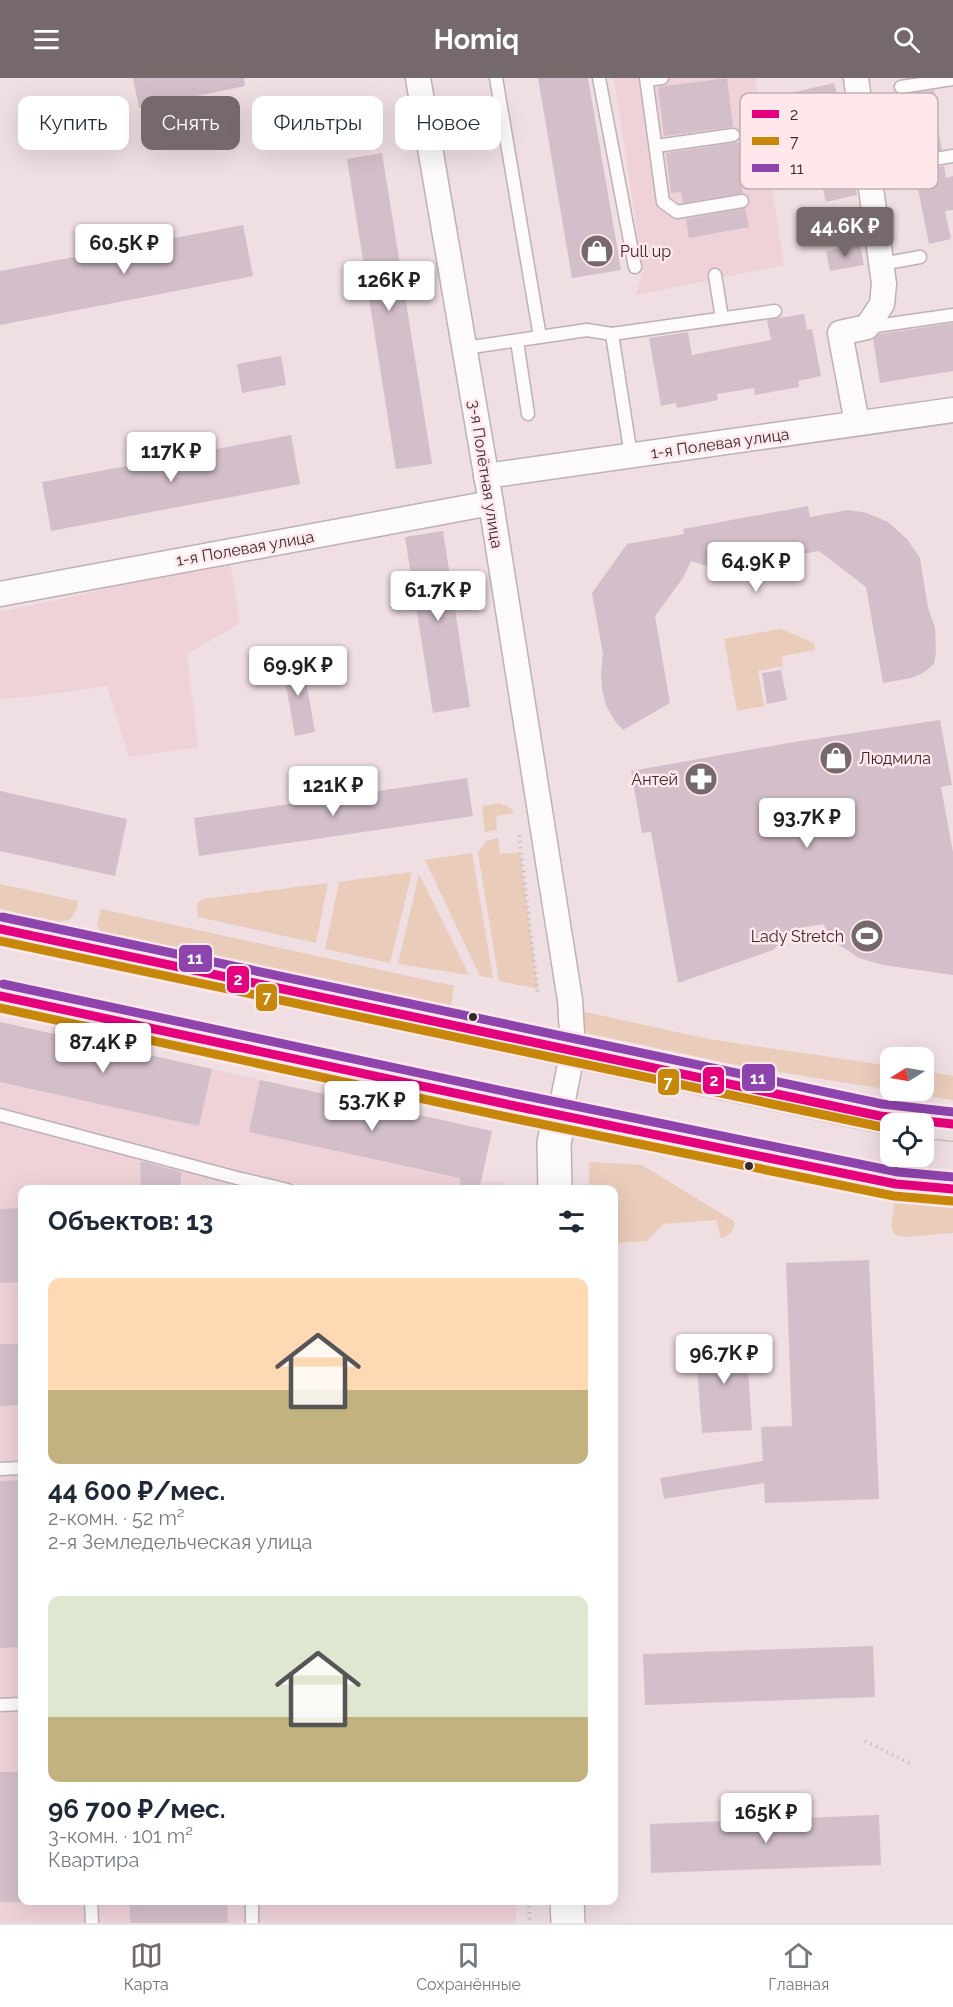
<!DOCTYPE html>
<html lang="ru">
<head>
<meta charset="utf-8">
<style>
	:root { --surface:#fff; --page:#f2f2f3; --text:#1f2937; --muted:#747a83; --line:#e0e1e3; --accent:#76696c }
	body { margin:0; font-family:Raleway,sans-serif; background:var(--page); color:var(--text); height:100vh; display:flex; flex-direction:column; font-size:22px; white-space:nowrap }
	* { box-sizing:border-box; margin:0 }
	p { font-size:20px; color:var(--muted) }
	.icon { flex:none; width:33px; height:33px; fill:none; stroke:currentColor; stroke-width:2; stroke-linecap:round; stroke-linejoin:round }
	.map { position:relative; flex:1; overflow:hidden }
	.drawer { position:absolute; left:18px; top:1107px; width:600px; height:720px; display:flex; flex-direction:column; background:var(--surface); border-radius:12px; box-shadow:0 6px 24px #0002 }
	.drawer>* { flex:none }
	.guide { position:absolute; left:18px; top:18px; width:600px; height:54px; display:flex; gap:12px }
	.needle { width:39px; rotate:259deg }
	.controls { position:absolute; left:880px; top:969px; display:grid; gap:12px }
	.controls a { display:grid; place-items:center; width:54px; height:54px; border-radius:12px; background:var(--surface); box-shadow:0 6px 24px #0002; font-size:30px }
	.price { position:absolute; translate:-50% -51px; padding:0 14px; border-radius:6px; background:#fff; color:#222; font-size:20px; line-height:39px; filter:drop-shadow(0 2px 3px #0008) }
	.price::after { content:''; position:absolute; left:50%; top:36px; width:18px; height:14px; margin-left:-9px; background:inherit; clip-path:polygon(0 0,100% 0,50% 100%) }
	.price.current { background:var(--accent); color:#fff }
	ul { padding:0; list-style:none }
	li { display:grid; align-content:center; gap:12px; height:318px; padding:0 30px }
	li span { display:grid; place-items:center; height:186px; border-radius:12px; color:#555 }
	li>.icon { margin-inline-start:auto }
	span .icon { width:108px; height:108px; fill:#fffc; stroke-width:1 }
	li b { font-size:26px }
	h2 { display:flex; justify-content:space-between; align-items:center; height:72px; padding:0 30px; font-size:26px }
	.pill { padding:0 21px; border-radius:12px; background:var(--surface); box-shadow:0 6px 24px #0002; font-size:21px; line-height:54px }
	.pill.current { background:var(--accent); color:#fff }
	header { display:flex; justify-content:space-between; align-items:center; height:78px; padding:0 30px; background:var(--accent); color:#fff; font-size:27px; font-weight:700 }
	.dock { display:flex; justify-content:space-around; align-items:center; height:84px; border-top:2px solid var(--line); background:var(--surface); font-size:16px; color:var(--muted) }
	.dock a { display:grid; justify-items:center; gap:3px }
	.dock .current { color:var(--accent) }
	.map>svg:first-child { display:block }
	.built { fill:#eed2d8 }
	.green { fill:#eaccbb }
	.building { fill:#d3bfca }
	.lines { fill:none; stroke-linecap:round; stroke-linejoin:round }
	.lane-casing { stroke:#beb1b4; stroke-width:15 }
	.street-casing { stroke:#beb1b4; stroke-width:27 }
	.secondary-casing { stroke:#beb1b4; stroke-width:36 }
	.highway-casing { stroke:#c5bdbf; stroke-width:36 }
	.path { stroke:#c8c2c3; stroke-width:4; stroke-dasharray:1.5 4.5; stroke-linecap:butt }
	.lane { stroke:#fdfafb; stroke-width:12 }
	.street { stroke:#fdfafb; stroke-width:24 }
	.secondary { stroke:#fdfafb; stroke-width:33 }
	.highway { stroke:#ece1df; stroke-width:33 }
	.bus-1-casing { stroke:#ffe7eb; stroke-width:14 }
	.bus-2-casing { stroke:#ffe7eb; stroke-width:14 }
	.bus-3-casing { stroke:#ffe7eb; stroke-width:14 }
	.bus-1 { stroke:#e5007d; stroke-width:9 }
	.bus-2 { stroke:#c6870b; stroke-width:9 }
	.bus-3 { stroke:#8e44ad; stroke-width:9 }
	.bus-dot { fill:#352a2c; stroke:#ffe7eb; stroke-width:2 }
	.labels { text-anchor:middle; stroke-width:5; stroke-linejoin:round; paint-order:stroke }
	.poi-label { font-size:16px; fill:#352a2c; stroke:#ffe7eb; text-anchor:start }
	.street-label { font-size:16px; fill:#352a2c; stroke:#ffe7eb }
	.key { fill:#ffe7eb; stroke:#c2aeb2; stroke-width:1.5 }
	.key-label { font-size:16px; fill:#352a2c }
	.line-badge { stroke:#ffe7eb; stroke-width:2 }
	.badge-label { font-size:16px; text-anchor:middle; font-weight:bold; fill:#fff }
</style>
</head>
<body>
<header><svg class="icon" aria-label="menu" viewBox="0 0 24 24"><path d="M4 6h16M4 12h16M4 18h16"/></svg>Homiq<svg class="icon" aria-label="search" viewBox="0 0 24 24"><circle cx="10" cy="10" r="6"/><path d="M15 15l6 6"/></svg></header>
<div class="map">
<svg width="953" height="1845" viewBox="0 0 953 1845">
	<rect width="100%" height="100%" fill="#efdee2"/>
	<g class="built">
		<polygon points="614,0 755,0 784,187 636,217 643,192"/>
		<polygon points="230,484 240,545 187,576 198,669 129,679 107,608 37,618 0,621 0,534"/>
		<polygon points="0,944 492,1053 481,1104 503,1103 504,1111 22,1112 22,1822 516,1822 516,1845 0,1845"/>
	</g>
	<g class="green">
		<polygon points="781,551 814,565 815,572 782,578 783,588 758,593 764,628 737,633 724,561"/>
		<polygon points="500,725 512,731 513,735 496,738 497,752 485,754 482,728"/>
		<polygon points="498,760 500,776 520,774 538,911 499,903 478,775 486,763"/>
		<polygon points="472,775 493,900 480,898 425,782"/>
		<polygon points="412,794 390,885 325,871 339,804"/>
		<polygon points="419,796 469,897 398,886"/>
		<polygon points="328,805 316,865 198,839 197,825 203,821"/>
		<polygon points="0,806 78,823 77,830 71,841 61,844 0,831"/>
		<polygon points="101,831 454,908 451,929 101,855 97,847"/>
		<polygon points="581,933 708,961 891,988 891,1012 736,987 586,955"/>
		<polygon points="924,993 953,998 953,1022 892,1013 924,1012"/>
		<polygon points="589,1084 642,1087 735,1144 732,1154 721,1161 716,1142 663,1146 647,1163 614,1165 614,1112 589,1111"/>
		<polygon points="896,1119 953,1124 953,1155 906,1159 895,1157 891,1149"/>
	</g>
	<g class="building">
		<polygon points="133,0 244,0 245,8 139,30"/>
		<polygon points="538,0 588,0 621,192 572,200"/>
		<polygon points="727,0 733,49 664,58 658,9"/>
		<polygon points="834,5 844,45 796,56 786,16"/>
		<polygon points="934,12 935,16 932,17 942,72 916,76 907,16"/>
		<polygon points="740,64 745,105 741,105 743,115 683,125 681,114 671,115 666,75"/>
		<polygon points="382,75 432,386 396,391 347,81"/>
		<polygon points="944,88 946,100 953,98 953,132 945,133 951,161 929,166 917,106 921,105 919,92"/>
		<polygon points="851,90 857,117 826,124 820,97"/>
		<polygon points="745,130 749,149 689,160 686,141"/>
		<polygon points="243,147 253,198 0,247 0,193"/>
		<polygon points="860,167 864,187 830,193 826,173"/>
		<polygon points="804,236 807,252 812,251 821,298 798,303 799,309 755,317 754,310 717,316 718,322 677,330 676,325 661,328 649,260 688,254 692,277 771,262 767,242"/>
		<polygon points="953,245 953,293 880,305 873,261 879,256"/>
		<polygon points="281,278 286,307 242,315 237,286"/>
		<polygon points="291,357 300,406 51,453 42,404"/>
		<polygon points="808,428 810,439 848,432 867,435 888,444 907,461 920,480 928,530 935,550 936,574 934,586 923,595 911,600 883,605 866,509 819,473 796,477 780,491 740,498 691,483 683,500 655,538 670,625 623,652 614,642 606,627 602,611 601,595 603,576 592,515 627,466 684,456 683,451"/>
		<polygon points="443,453 470,629 433,635 405,459"/>
		<polygon points="302,581 315,654 295,658 282,584"/>
		<polygon points="781,592 787,622 767,626 762,595"/>
		<polygon points="940,642 952,707 941,709 953,774 953,897 883,887 859,880 835,864 823,846 795,851 773,872 678,905 651,754 642,755 631,693 794,664"/>
		<polygon points="467,700 473,738 199,778 194,740"/>
		<polygon points="0,713 127,741 115,798 0,773"/>
		<polygon points="0,944 212,991 199,1048 0,1004"/>
		<polygon points="260,1002 492,1053 479,1112 461,1112 460,1100 249,1054"/>
		<polygon points="140,1084 145,1084 181,1094 181,1112 141,1112"/>
		<polygon points="22,1130 22,1204 0,1205 0,1131"/>
		<polygon points="869,1182 879,1421 765,1425 764,1405 664,1421 660,1400 763,1383 761,1349 792,1348 786,1185"/>
		<polygon points="746,1260 752,1352 702,1355 695,1263"/>
		<polygon points="0,1266 22,1266 22,1327 0,1328"/>
		<polygon points="22,1402 22,1569 0,1570 0,1403"/>
		<polygon points="873,1568 875,1619 645,1627 643,1576"/>
		<rect x="0" y="1694" width="22" height="130"/>
		<polygon points="879,1737 881,1787 651,1795 650,1746"/>
		<polygon points="130,1822 227,1822 228,1845 130,1845"/>
	</g>
	<g class="lines">
		<defs>
			<g id="lane">
				<polyline points="496,0 540,259"/>
				<polyline points="599,0 635,189"/>
				<polyline points="646,0 663,124 677,134 742,123"/>
				<polyline points="647,2 662,0"/>
				<polyline points="901,9 953,1"/>
				<polyline points="656,68 733,57"/>
				<polyline points="869,92 953,78"/>
				<polyline points="813,156 876,146"/>
				<polyline points="881,186 920,179"/>
				<polyline points="715,197 722,240"/>
				<polyline points="869,249 953,237"/>
				<polyline points="612,256 631,378"/>
				<polyline points="517,263 528,336"/>
				<polyline points="465,270 587,252 612,256 775,233"/>
				<polyline points="0,1037 237,1100 288,1112"/>
				<polyline points="0,1391 22,1390"/>
				<polyline points="0,1627 22,1626"/>
				<polyline points="91,1822 92,1845"/>
				<polyline points="252,1822 252,1845"/>
			</g>
			<g id="street">
				<polyline points="418,0 491,425 570,922 573,972 560,1036"/>
				<polyline points="856,0 884,206 882,226 867,249 840,255 857,345"/>
				<polyline points="486,398 953,332"/>
				<polyline points="0,516 491,425"/>
			</g>
			<g id="secondary">
				<polyline points="555,1112 554,1065 560,1036"/>
				<polyline points="567,1822 568,1845"/>
			</g>
			<g id="highway">
				<polyline points="0,851 880,1038 953,1046"/>
				<polyline points="0,918 515,1028 896,1106 953,1111"/>
			</g>
		</defs>
		<use href="#lane" class="lane-casing"/>
		<use href="#street" class="street-casing"/>
		<use href="#secondary" class="secondary-casing"/>
		<use href="#highway" class="highway-casing"/>
		<g class="path">
			<polyline points="519,757 538,917"/>
			<polyline points="865,1663 911,1686"/>
			<polyline points="529,1822 530,1845"/>
		</g>
		<use href="#lane" class="lane"/>
		<use href="#street" class="street"/>
		<use href="#secondary" class="secondary"/>
		<use href="#highway" class="highway"/>
		<defs>
			<g id="bus-1">
				<polyline points="0,851 880,1038 953,1046"/>
				<polyline points="0,918 515,1028 896,1106 953,1111"/>
			</g>
			<g id="bus-2">
				<polyline points="0,863 891,1051"/>
				<polyline points="0,930 512,1040 894,1118 952,1123"/>
			</g>
			<g id="bus-3">
				<polyline points="2,839 882,1026 953,1034"/>
				<polyline points="3,906 517,1016 898,1094 953,1099"/>
			</g>
		</defs>
		<use href="#bus-1" class="bus-1-casing"/>
		<use href="#bus-2" class="bus-2-casing"/>
		<use href="#bus-3" class="bus-3-casing"/>
		<use href="#bus-1" class="bus-1"/>
		<use href="#bus-2" class="bus-2"/>
		<use href="#bus-3" class="bus-3"/>
	</g>
	<defs>
		<symbol id="shop-disc" viewBox="-11 -11 22 22"><circle r="9.5" fill="#76696c" stroke="#ffe7eb"/><path d="M-5-2.5h2.3a2.7 3.5 0 0 1 5.4 0H5L5.5 6h-11ZM-1.5-2.5h3a1.5 2.3 0 0 0-3 0Z" fill="#fff"/></symbol>
		<symbol id="pharmacy-disc" viewBox="-11 -11 22 22"><circle r="9.5" fill="#76696c" stroke="#ffe7eb"/><path d="M-2-6h4v4h4v4h-4v4h-4v-4h-4v-4h4Z" fill="#fff"/></symbol>
		<symbol id="stadium-disc" viewBox="-11 -11 22 22"><circle r="9.5" fill="#76696c" stroke="#ffe7eb"/><path d="M0-5a6.5 5 0 1 0 0 10a6.5 5 0 1 0 0-10ZM-3.5-1.8h7v3.6h-7Z" fill="#fff"/></symbol>
	</defs>
	<g fill-rule="evenodd">
		<use href="#shop-disc" x="578" y="154" width="38" height="38"/>
		<use href="#shop-disc" x="817" y="661" width="38" height="38"/>
		<use href="#pharmacy-disc" x="682" y="682" width="38" height="38"/>
		<use href="#stadium-disc" x="848" y="839" width="38" height="38"/>
	</g>
	<g class="bus-dot">
		<circle cx="473" cy="939" r="5"/>
		<circle cx="749" cy="1088" r="5"/>
	</g>
	<g class="labels">
		<g class="poi-label">
			<text x="620" y="179">Pull up</text>
			<text x="859" y="686">Людмила</text>
			<text x="678" y="707" text-anchor="end">Антей</text>
			<text x="844" y="864" text-anchor="end">Lady Stretch</text>
		</g>
		<g class="street-label">
			<text transform="translate(720 365) rotate(-8)" y="6">1-я Полевая улица</text>
			<text transform="translate(486 396) rotate(81)" y="6">3-я Полётная улица</text>
			<text transform="translate(245 470) rotate(-10)" y="6">1-я Полевая улица</text>
		</g>
	</g>
	<rect x="740" y="15" width="198" height="96" rx="9" class="key"/>
	<rect x="752" y="32" width="27" height="8" fill="#e5007d"/>
	<rect x="752" y="59" width="27" height="8" fill="#c6870b"/>
	<rect x="752" y="86" width="27" height="8" fill="#8e44ad"/>
	<g class="key-label">
		<text x="790" y="42">2</text>
		<text x="790" y="69">7</text>
		<text x="790" y="96">11</text>
	</g>
	<g class="line-badge">
		<rect x="178" y="866" width="35" height="29" rx="6" fill="#8e44ad"/>
		<rect x="226" y="887" width="24" height="29" rx="6" fill="#e5007d"/>
		<rect x="255" y="905" width="23" height="29" rx="6" fill="#c6870b"/>
		<rect x="741" y="985" width="35" height="29" rx="6" fill="#8e44ad"/>
		<rect x="702" y="988" width="23" height="29" rx="6" fill="#e5007d"/>
		<rect x="657" y="990" width="23" height="28" rx="6" fill="#c6870b"/>
	</g>
	<g class="badge-label">
		<text x="195" y="886">11</text>
		<text x="238" y="907">2</text>
		<text x="267" y="925">7</text>
		<text x="758" y="1006">11</text>
		<text x="714" y="1008">2</text>
		<text x="668" y="1010">7</text>
	</g>
</svg>
<div class="controls">
<a><svg class="needle" viewBox="-14 -14 28 28"><path d="M0-13l5 13h-10z" fill="#e53935"/><path d="M0 13l5-13h-10z" fill="#747a83"/></svg></a>
<a><svg class="icon" aria-label="locate" viewBox="0 0 24 24"><circle cx="12" cy="12" r="6"/><path d="M12 2v4M12 18v4M2 12h4M18 12h4"/></svg></a>
</div>
<b class="price current" style="left:845px;top:180px">44.6K ₽</b>
<b class="price" style="left:124px;top:197px">60.5K ₽</b>
<b class="price" style="left:389px;top:234px">126K ₽</b>
<b class="price" style="left:171px;top:405px">117K ₽</b>
<b class="price" style="left:756px;top:515px">64.9K ₽</b>
<b class="price" style="left:438px;top:544px">61.7K ₽</b>
<b class="price" style="left:298px;top:619px">69.9K ₽</b>
<b class="price" style="left:333px;top:739px">121K ₽</b>
<b class="price" style="left:807px;top:771px">93.7K ₽</b>
<b class="price" style="left:103px;top:996px">87.4K ₽</b>
<b class="price" style="left:372px;top:1054px">53.7K ₽</b>
<b class="price" style="left:724px;top:1307px">96.7K ₽</b>
<b class="price" style="left:766px;top:1766px">165K ₽</b>
<div class="guide">
<a class="pill">Купить</a>
<a class="pill current">Снять</a>
<a class="pill">Фильтры</a>
<a class="pill">Новое</a>
</div>
<section class="drawer">
<h2>Объектов: 13<svg class="icon" aria-label="filters" viewBox="0 0 24 24"><path d="M4 7h16M4 17h16"/><circle cx="9" cy="7" r="2"/><circle cx="15" cy="17" r="2"/></svg></h2>
<ul>
<li><span style="background:linear-gradient(#ffd9b3 60%,#c2b280 0)"><svg class="icon" aria-label="home" viewBox="0 0 24 24"><path d="M3 11l9-7 9 7M6 9v11h12V9"/></svg></span><div><b>44 600 ₽/мес.</b><p>2-комн. · 52 m²</p><p>2-я Земледельческая улица</p></div></li>
<li><span style="background:linear-gradient(#dfe7d0 65%,#c2b280 0)"><svg class="icon" aria-label="home" viewBox="0 0 24 24"><path d="M3 11l9-7 9 7M6 9v11h12V9"/></svg></span><div><b>96 700 ₽/мес.</b><p>3-комн. · 101 m²</p><p>Квартира</p></div></li>
</ul>
</section>
</div>
<nav class="dock">
<a class="current"><svg class="icon" aria-label="map" viewBox="0 0 24 24"><path d="M3 6l6-2 6 2 6-2v14l-6 2-6-2-6 2zM9 4v14M15 6v14"/></svg>Карта</a>
<a><svg class="icon" aria-label="saved" viewBox="0 0 24 24"><path d="M7 4h10v16l-5-4-5 4z"/></svg>Сохранённые</a>
<a><svg class="icon" aria-label="home" viewBox="0 0 24 24"><path d="M3 11l9-7 9 7M6 9v11h12V9"/></svg>Главная</a>
</nav>
</body>
</html>
